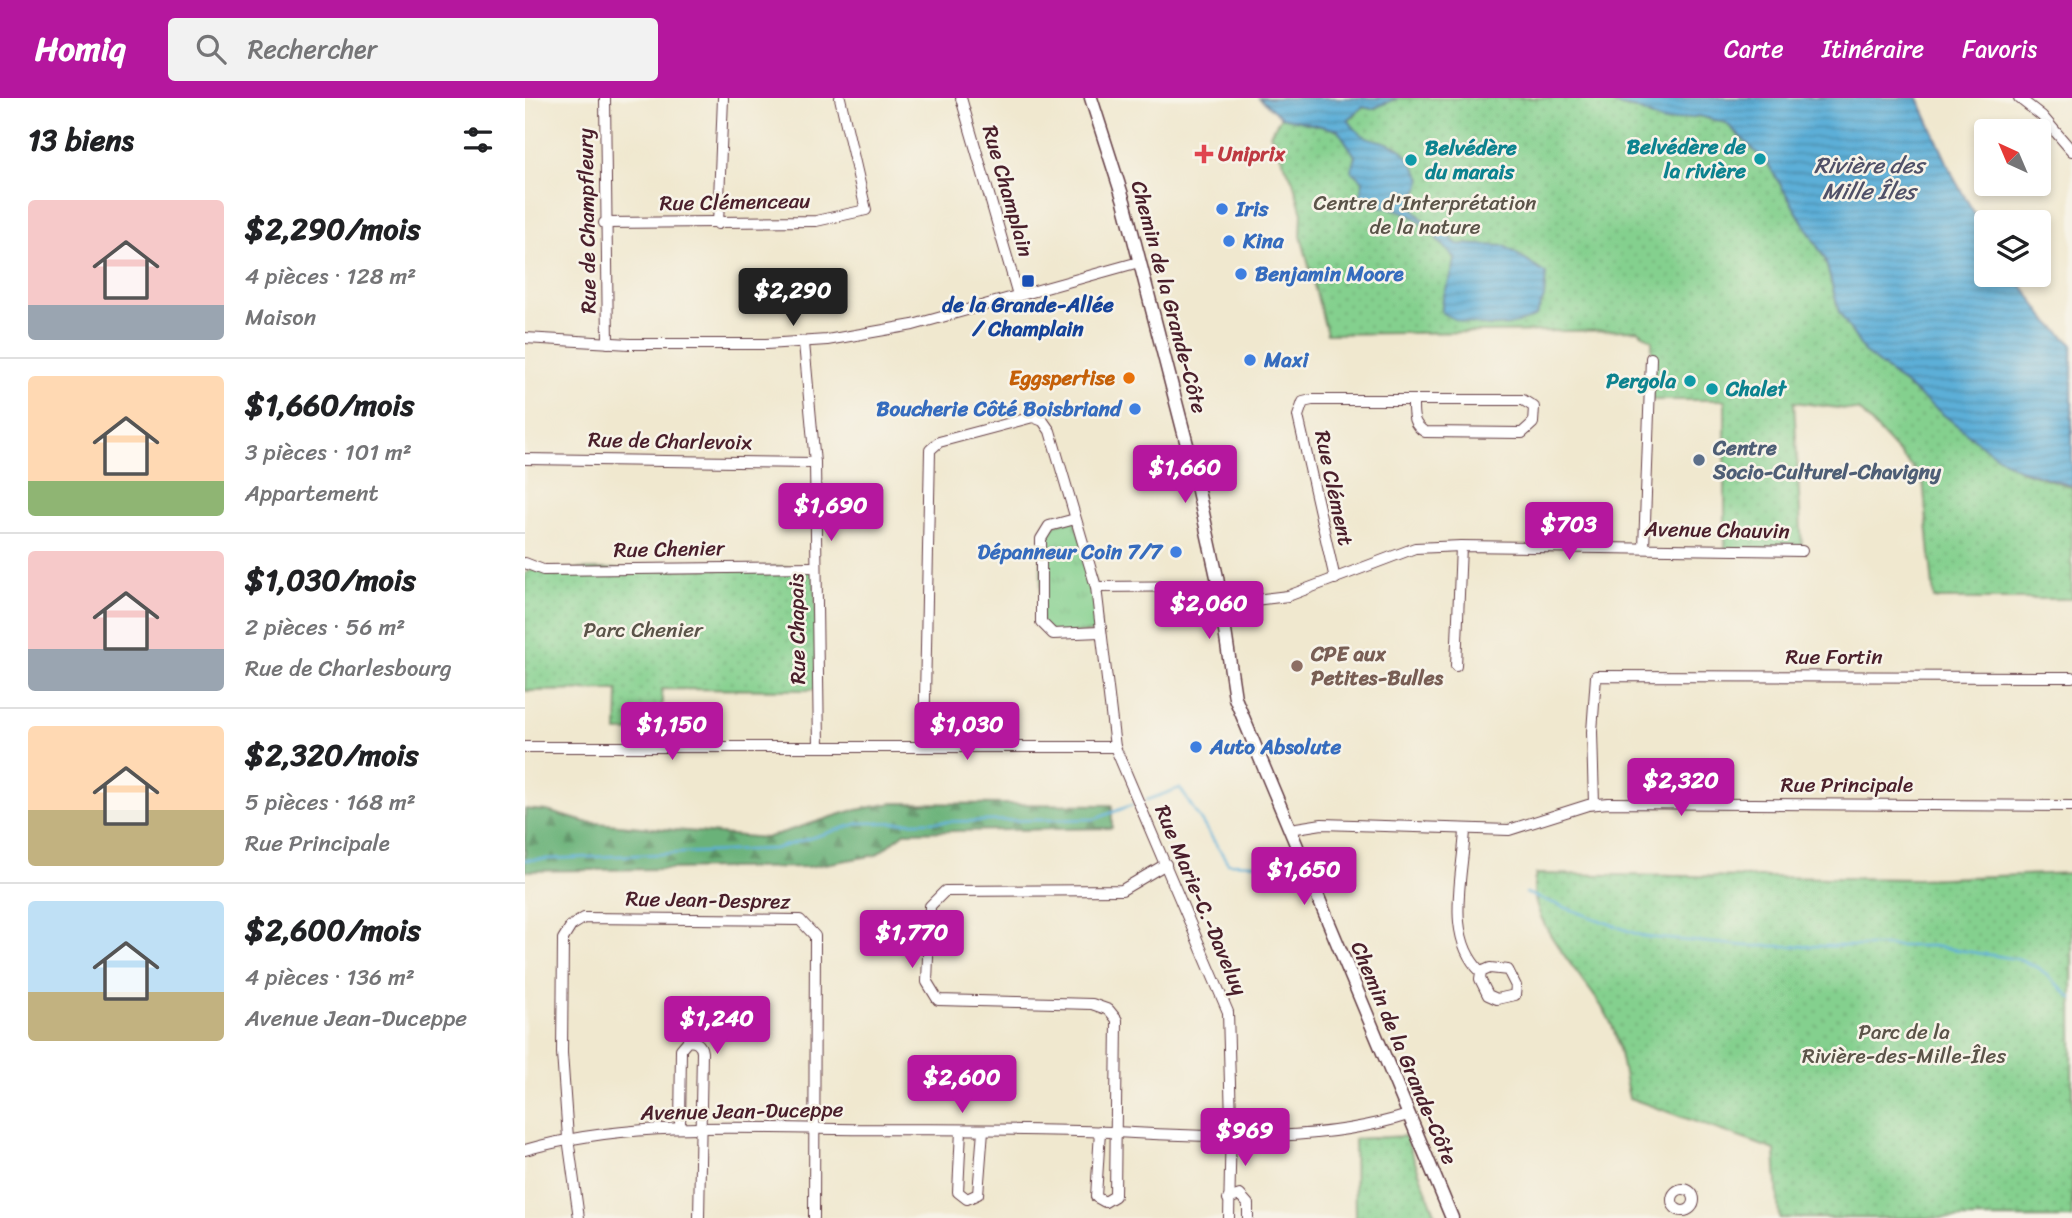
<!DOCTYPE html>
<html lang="fr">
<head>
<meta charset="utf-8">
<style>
	:root { --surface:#fff; --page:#f2f2f2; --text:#202124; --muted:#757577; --line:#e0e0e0; --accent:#b5179e }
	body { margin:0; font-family:Sriracha,sans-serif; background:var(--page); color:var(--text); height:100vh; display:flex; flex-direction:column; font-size:26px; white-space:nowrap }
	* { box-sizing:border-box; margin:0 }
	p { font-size:23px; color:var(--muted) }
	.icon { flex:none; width:38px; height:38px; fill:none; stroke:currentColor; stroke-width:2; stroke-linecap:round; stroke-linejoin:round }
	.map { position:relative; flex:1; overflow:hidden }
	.side { display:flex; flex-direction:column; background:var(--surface); width:525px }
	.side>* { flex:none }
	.needle { width:46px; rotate:316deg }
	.buttons { position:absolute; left:1449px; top:21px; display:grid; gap:14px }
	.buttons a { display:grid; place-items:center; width:77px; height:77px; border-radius:7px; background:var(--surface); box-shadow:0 4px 10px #0003; font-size:35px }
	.price { position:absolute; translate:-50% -60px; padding:0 16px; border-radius:7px; background:var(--accent); color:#fff; font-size:23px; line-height:46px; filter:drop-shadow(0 2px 4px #0008) }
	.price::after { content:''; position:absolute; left:50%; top:42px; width:21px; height:16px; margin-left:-10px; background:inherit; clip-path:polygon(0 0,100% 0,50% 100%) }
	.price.on { background:#222; color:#fff }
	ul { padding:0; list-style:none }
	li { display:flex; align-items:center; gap:21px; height:175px; padding:0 28px }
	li+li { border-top:2px solid var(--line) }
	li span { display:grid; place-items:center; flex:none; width:196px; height:140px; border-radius:7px; color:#555 }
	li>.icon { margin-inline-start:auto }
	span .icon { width:84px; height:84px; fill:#fffc; stroke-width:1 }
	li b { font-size:30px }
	h2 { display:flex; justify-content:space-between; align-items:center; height:84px; padding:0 28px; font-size:30px }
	header { display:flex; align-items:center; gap:42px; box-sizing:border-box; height:98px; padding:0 35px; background:var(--accent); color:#fff }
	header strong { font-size:33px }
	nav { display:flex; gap:38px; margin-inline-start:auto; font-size:24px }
	.search { width:490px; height:63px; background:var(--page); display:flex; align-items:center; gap:18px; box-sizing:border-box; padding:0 24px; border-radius:7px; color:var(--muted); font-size:26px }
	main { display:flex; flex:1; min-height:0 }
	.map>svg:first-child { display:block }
	.grass { fill:url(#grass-tufts); stroke:#67785c; stroke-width:2 }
	.forest { fill:url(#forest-firs); stroke:#5a6852; stroke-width:2 }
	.park { fill:url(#park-dots); stroke:#67785c; stroke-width:2 }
	.water { fill:url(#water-rules); stroke:#536782; stroke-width:2 }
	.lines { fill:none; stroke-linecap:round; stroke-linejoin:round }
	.stream { stroke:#5cafd8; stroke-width:2.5 }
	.minor-casing { stroke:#633d44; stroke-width:12 }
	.major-casing { stroke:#633d44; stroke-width:15 }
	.minor { stroke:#fff; stroke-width:10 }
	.major { stroke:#fff; stroke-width:12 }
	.health-dot { fill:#e0444e; stroke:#f7f3e8; stroke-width:2.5 }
	.culture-dot { fill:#0f9aa8; stroke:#f7f3e8; stroke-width:2.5 }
	.shop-dot { fill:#3f7fe0; stroke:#f7f3e8; stroke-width:2.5 }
	.transit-dot { fill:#1a4fb4; stroke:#f7f3e8; stroke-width:2.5 }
	.food-dot { fill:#e8710a; stroke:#f7f3e8; stroke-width:2.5 }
	.service-dot { fill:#5c6f8a; stroke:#f7f3e8; stroke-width:2.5 }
	.education-dot { fill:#8d6e63; stroke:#f7f3e8; stroke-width:2.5 }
	.labels { text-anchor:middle; stroke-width:5; stroke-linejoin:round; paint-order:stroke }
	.culture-label { font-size:21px; font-weight:bold; fill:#0d838f; stroke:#f7f3e8; text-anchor:end }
	.health-label { font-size:21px; font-weight:bold; fill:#be3a42; stroke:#f7f3e8; text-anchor:start }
	.street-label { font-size:21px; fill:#4a1f2b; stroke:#f7f3e8 }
	.park-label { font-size:21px; fill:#5b5449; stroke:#f7f3e8 }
	.shop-label { font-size:21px; font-weight:bold; fill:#366cbe; stroke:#f7f3e8; text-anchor:start }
	.transit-label { font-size:21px; font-weight:bold; fill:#164399; stroke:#f7f3e8 }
	.food-label { font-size:21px; font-weight:bold; fill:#c56008; stroke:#f7f3e8; text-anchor:end }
	.service-label { font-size:21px; font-weight:bold; fill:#4e5e75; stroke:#f7f3e8; text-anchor:start }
	.education-label { font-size:21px; font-weight:bold; fill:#785e54; stroke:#f7f3e8; text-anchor:start }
	.water-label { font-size:23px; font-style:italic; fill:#505168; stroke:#f7f3e8 }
</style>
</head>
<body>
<header>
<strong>Homiq</strong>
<div class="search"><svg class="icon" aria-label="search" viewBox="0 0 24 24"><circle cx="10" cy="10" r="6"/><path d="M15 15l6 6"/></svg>Rechercher</div>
<nav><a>Carte</a><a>Itinéraire</a><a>Favoris</a></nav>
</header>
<main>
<section class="side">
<h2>13 biens<svg class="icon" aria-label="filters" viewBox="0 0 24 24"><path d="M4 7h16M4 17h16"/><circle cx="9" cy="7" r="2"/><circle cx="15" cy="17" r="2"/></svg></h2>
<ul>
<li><span style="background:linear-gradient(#f6c9c9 75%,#9aa5b1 0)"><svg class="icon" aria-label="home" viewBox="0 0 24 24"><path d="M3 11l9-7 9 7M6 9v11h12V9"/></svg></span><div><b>$2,290/mois</b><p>4 pièces · 128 m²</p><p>Maison</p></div></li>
<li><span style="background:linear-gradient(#ffd9b3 75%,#8fb573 0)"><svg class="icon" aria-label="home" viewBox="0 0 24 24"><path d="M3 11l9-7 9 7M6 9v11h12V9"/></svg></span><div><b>$1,660/mois</b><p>3 pièces · 101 m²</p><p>Appartement</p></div></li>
<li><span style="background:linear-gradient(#f6c9c9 70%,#9aa5b1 0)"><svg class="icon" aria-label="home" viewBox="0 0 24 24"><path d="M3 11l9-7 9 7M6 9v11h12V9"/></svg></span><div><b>$1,030/mois</b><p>2 pièces · 56 m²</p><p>Rue de Charlesbourg</p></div></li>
<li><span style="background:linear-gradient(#ffd9b3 60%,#c2b280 0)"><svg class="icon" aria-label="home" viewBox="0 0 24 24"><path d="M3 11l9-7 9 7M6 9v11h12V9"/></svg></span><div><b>$2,320/mois</b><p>5 pièces · 168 m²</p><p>Rue Principale</p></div></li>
<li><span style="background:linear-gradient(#bfe0f5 65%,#c2b280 0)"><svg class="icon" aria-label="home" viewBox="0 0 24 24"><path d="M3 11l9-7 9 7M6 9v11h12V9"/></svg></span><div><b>$2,600/mois</b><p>4 pièces · 136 m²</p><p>Avenue Jean-Duceppe</p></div></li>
</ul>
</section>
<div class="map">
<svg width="1547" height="1120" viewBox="0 0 1547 1120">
	<defs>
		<pattern id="grass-tufts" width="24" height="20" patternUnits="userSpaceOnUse" patternTransform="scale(1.75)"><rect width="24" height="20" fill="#84d08e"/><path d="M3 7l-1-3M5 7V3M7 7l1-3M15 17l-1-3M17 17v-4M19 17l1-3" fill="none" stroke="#74b27b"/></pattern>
		<pattern id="forest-firs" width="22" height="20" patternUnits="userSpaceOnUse" patternTransform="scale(1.75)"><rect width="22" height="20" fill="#6bb279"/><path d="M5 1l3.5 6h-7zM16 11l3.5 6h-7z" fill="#5a9063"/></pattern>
		<pattern id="park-dots" width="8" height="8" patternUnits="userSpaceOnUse" patternTransform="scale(1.75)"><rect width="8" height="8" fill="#84d08e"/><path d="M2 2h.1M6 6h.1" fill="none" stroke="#74b27b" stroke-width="1.8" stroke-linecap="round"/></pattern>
		<pattern id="water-rules" width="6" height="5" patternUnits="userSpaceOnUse" patternTransform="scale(1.75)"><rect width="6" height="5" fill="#5cafd8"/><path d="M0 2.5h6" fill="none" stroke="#4e8eaf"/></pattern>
	</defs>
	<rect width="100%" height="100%" fill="#f7f3e8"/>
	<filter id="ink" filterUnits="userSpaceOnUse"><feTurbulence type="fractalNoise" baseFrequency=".0143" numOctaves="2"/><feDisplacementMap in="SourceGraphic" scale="14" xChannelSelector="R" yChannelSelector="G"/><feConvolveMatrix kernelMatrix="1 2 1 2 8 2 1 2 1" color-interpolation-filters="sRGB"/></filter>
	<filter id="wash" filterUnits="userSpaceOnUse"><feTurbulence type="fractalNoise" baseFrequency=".00686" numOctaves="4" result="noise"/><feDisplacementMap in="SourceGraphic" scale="28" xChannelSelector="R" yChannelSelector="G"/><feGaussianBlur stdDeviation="1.57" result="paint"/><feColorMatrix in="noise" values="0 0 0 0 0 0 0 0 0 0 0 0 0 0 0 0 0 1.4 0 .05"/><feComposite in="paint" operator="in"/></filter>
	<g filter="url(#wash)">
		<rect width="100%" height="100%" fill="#f0e8cf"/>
		<polygon class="grass" points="550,421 571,489 575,534 528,536 516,524 516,441 524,428"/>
		<polygon class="forest" points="368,705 587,707 587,730 381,734 351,757 283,769 0,773 0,711 22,713 60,724 240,740 326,713"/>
		<g class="park">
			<polygon points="873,0 1080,0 1091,7 1111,11 1138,24 1174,18 1201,25 1243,66 1300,161 1314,214 1385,290 1495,372 1547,389 1547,501 1409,501 1398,381 1335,313 1269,304 1277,452 1200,451 1200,302 1127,302 1127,242 1112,232 802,236 776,138 777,115 768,83 745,36 756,19 813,32 838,9 847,11"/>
			<polygon points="290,469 293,592 137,591 137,633 92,634 93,592 0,593 0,476 6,472"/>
			<path d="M1547 775V1120H1254L1250 1052 1104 1000C1098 975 1095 943 1084 921 1064 881 996 822 1011 776L1392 781Z"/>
			<polygon points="880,1038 912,1120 830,1120 829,1041"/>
		</g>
		<g class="water">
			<path d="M734 0H873L847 11 838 9 823 21C838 47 854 38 874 50 883 55 891 72 897 81L887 110 906 130 920 134 932 146 980 148 1021 176 1019 200 1011 218C985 233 942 230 917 215 915 194 929 181 930 160 916 147 899 123 881 115 865 107 850 111 835 102L838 83 826 73 830 58 813 32 756 19Z"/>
			<polygon points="1080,0 1393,0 1430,82 1461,135 1461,177 1490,177 1520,220 1547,246 1547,388 1491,370 1467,355 1340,255 1314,214 1300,161 1243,66 1201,25 1174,18 1138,24 1111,11 1091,7"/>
		</g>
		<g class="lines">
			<g class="stream">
				<polyline points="622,702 655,690 703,765 767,767"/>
				<polyline points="0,762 249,751 335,725 570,721 607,707"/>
				<polyline points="1001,795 1120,839 1223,848 1407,848 1492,861 1514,870 1547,900"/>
			</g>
		</g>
	</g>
	<g filter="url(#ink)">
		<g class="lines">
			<defs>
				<g id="minor">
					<polyline points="80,0 83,245"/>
					<polyline points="436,0 493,197"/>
					<polyline points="1494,0 1517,18 1547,53"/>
					<polyline points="79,125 291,123 341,112 315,0"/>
					<polyline points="193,126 198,0"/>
					<polyline points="0,240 105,246 241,246 302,242 388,227 614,164"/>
					<polyline points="279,245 290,365 294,649"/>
					<polyline points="0,361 290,365"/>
					<polyline points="550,421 524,428 516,441 516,524 528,536 575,534"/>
					<polyline points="1119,450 1126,260"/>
					<polyline points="0,465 18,472 290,469"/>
					<path d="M810 481 773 318 778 304 787 302H998L1009 309 1008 325 997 335 900 334C887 326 888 317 888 303"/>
					<polyline points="571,489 693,488"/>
					<polyline points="696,506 763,498 890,450 936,448 1277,453"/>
					<polyline points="931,568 936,448"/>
					<polyline points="0,649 590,649"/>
					<polyline points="399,649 405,352 414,344 508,319 518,323 525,333 571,489 590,649 703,914 706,1023 704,1120"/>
					<polyline points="1069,706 1067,634 1071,578 1547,579"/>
					<polyline points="765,731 797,726 984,732 1063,707 1083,705 1547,708"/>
					<path d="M940 732C938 778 919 838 956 874L955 881 963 897 972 901 990 897 991 888 983 872 965 870 956 874"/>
					<path d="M155 1030 156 951 162 944C170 942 176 946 177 954L174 1120"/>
					<polyline points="436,1032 433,1094 442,1101 453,1096 458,1032"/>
					<polyline points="575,1033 571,1099 580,1104 590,1098 592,922 584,912 567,906 413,902 402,884 405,808 420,793 597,792 641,766"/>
					<path d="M0 1052C100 1023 208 1030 311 1031 403 1032 496 1030 587 1034 684 1038 789 1047 883 1017"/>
					<circle cx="1158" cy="1102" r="11"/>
					<polyline points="703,1101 715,1097 723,1106 723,1120"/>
					<polyline points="54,1120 43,1040 37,955 38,841 46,828 59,820 275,822 290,838 289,1120"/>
				</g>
				<polyline id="major" points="566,0 599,103 668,370 692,479 710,600 927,1120"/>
			</defs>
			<use href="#minor" class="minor-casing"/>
			<use href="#major" class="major-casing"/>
			<use href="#minor" class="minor"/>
			<use href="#major" class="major"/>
		</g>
	</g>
	<path class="health-dot" d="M675.5 45.5h7v7h7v7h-7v7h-7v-7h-7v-7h7z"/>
	<g class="culture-dot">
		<circle cx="1235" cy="61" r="7"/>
		<circle cx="886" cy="62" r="7"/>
		<circle cx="1165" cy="283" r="7"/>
		<circle cx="1187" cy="291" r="7"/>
	</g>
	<g class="shop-dot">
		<circle cx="697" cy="111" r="7"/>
		<circle cx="704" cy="143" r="7"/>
		<circle cx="716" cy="176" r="7"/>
		<circle cx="725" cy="262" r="7"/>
		<circle cx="610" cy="311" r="7"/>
		<circle cx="651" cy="454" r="7"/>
		<circle cx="671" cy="649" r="7"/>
	</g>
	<rect class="transit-dot" x="496" y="176" width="14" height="14" rx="3.5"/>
	<circle class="food-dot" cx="604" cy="280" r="7"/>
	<circle class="service-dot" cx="1174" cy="362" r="7"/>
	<circle class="education-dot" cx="772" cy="568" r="7"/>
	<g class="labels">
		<g class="culture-label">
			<text x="1221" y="56">Belvédère de<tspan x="1221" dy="24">la rivière</tspan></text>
			<text x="900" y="57" text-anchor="start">Belvédère<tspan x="900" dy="24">du marais</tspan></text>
			<text x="1151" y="290">Pergola</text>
			<text x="1201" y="298" text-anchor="start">Chalet</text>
		</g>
		<g class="health-label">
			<text x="693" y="63">Uniprix</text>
		</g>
		<g class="street-label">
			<text transform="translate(483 93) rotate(74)" y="7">Rue Champlain</text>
			<text transform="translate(210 104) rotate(-1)" y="7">Rue Clémenceau</text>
			<text transform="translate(62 123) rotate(-91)" y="7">Rue de Champfleury</text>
			<text transform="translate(644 199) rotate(75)" y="7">Chemin de la Grande-Côte</text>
			<text transform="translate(145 343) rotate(1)" y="7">Rue de Charlevoix</text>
			<text transform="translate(809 390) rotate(78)" y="7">Rue Clément</text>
			<text transform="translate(1192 432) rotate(1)" y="7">Avenue Chauvin</text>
			<text transform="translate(144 451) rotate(-1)" y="7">Rue Chenier</text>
			<text transform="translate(272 531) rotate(-91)" y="7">Rue Chapais</text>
			<text x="1309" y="566">Rue Fortin</text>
			<text x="1322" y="694">Rue Principale</text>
			<text transform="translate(183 802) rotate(1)" y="7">Rue Jean-Desprez</text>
			<text transform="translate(676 802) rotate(67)" y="7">Rue Marie-C.-Daveluy</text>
			<text transform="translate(879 955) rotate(67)" y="7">Chemin de la Grande-Côte</text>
			<text transform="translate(217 1013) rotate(-1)" y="7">Avenue Jean-Duceppe</text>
		</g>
		<g class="park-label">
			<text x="900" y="112">Centre d'Interprétation<tspan x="900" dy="24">de la nature</tspan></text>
			<text x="118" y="539">Parc Chenier</text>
			<text x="1379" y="941">Parc de la<tspan x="1379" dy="24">Rivière-des-Mille-Îles</tspan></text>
		</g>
		<g class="shop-label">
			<text x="711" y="118">Iris</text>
			<text x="718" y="150">Kina</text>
			<text x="730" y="183">Benjamin Moore</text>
			<text x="739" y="269">Maxi</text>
			<text x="596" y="318" text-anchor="end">Boucherie Côté Boisbriand</text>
			<text x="637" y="461" text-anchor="end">Dépanneur Coin 7/7</text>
			<text x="685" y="656">Auto Absolute</text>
		</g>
		<g class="transit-label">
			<text x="503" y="214">de la Grande-Allée<tspan x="503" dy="24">/ Champlain</tspan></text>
		</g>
		<g class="food-label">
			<text x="590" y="287">Eggspertise</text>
		</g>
		<g class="service-label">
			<text x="1188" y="357">Centre<tspan x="1188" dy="24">Socio-Culturel-Chavigny</tspan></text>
		</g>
		<g class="education-label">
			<text x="786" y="563">CPE aux<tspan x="786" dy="24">Petites-Bulles</tspan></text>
		</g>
		<g class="water-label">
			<text x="1344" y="75">Rivière des<tspan x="1344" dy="26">Mille Îles</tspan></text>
		</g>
	</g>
</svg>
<div class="buttons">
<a><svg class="needle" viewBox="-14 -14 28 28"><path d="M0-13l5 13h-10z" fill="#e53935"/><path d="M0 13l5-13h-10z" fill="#757577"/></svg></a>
<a><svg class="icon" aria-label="layers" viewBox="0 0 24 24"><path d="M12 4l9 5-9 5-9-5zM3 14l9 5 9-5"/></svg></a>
</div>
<b class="price on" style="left:268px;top:230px">$2,290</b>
<b class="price" style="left:660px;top:407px">$1,660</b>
<b class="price" style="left:306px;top:445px">$1,690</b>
<b class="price" style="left:1044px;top:464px">$703</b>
<b class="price" style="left:684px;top:543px">$2,060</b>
<b class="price" style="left:147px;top:664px">$1,150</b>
<b class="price" style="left:442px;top:664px">$1,030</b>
<b class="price" style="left:1156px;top:720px">$2,320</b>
<b class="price" style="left:779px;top:809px">$1,650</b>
<b class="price" style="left:387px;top:872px">$1,770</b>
<b class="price" style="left:192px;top:958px">$1,240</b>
<b class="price" style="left:437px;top:1017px">$2,600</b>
<b class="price" style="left:720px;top:1070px">$969</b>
</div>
</main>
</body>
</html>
